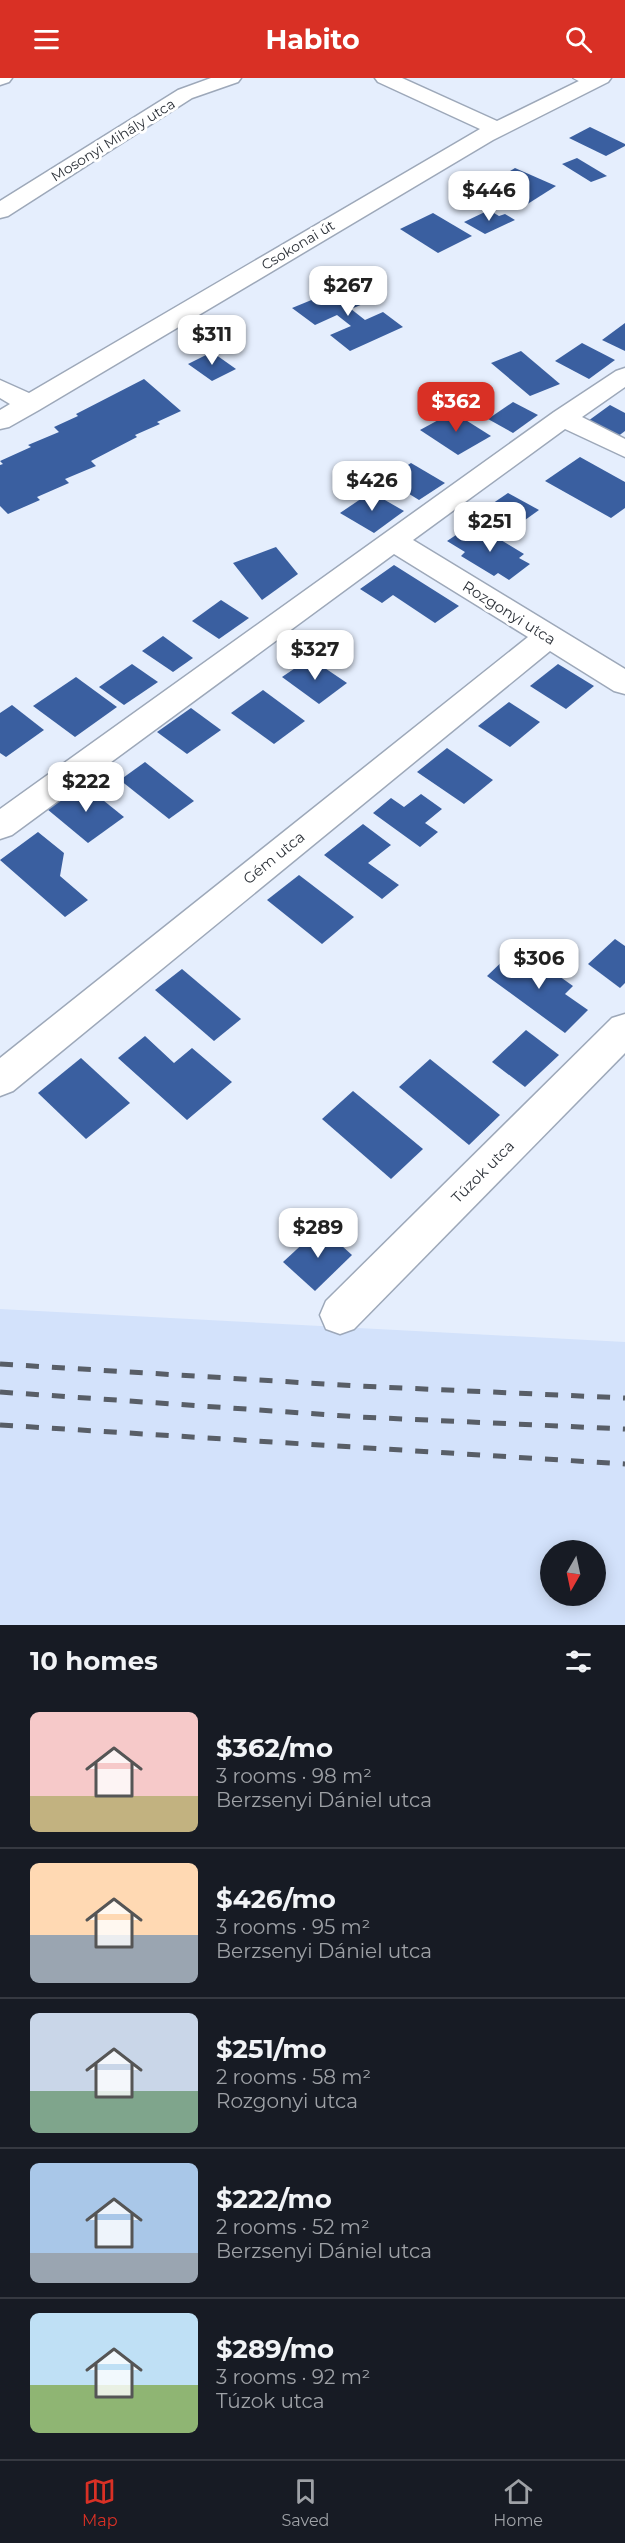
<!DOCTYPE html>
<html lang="en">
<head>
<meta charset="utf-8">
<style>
	:root { --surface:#171b24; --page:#242831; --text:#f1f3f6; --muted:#9ea1a6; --line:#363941; --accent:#d93025 }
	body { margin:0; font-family:Montserrat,sans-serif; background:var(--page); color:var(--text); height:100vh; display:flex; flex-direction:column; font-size:22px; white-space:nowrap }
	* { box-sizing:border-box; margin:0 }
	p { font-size:20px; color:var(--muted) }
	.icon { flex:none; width:33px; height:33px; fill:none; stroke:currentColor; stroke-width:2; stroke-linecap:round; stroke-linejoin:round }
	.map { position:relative; height:1547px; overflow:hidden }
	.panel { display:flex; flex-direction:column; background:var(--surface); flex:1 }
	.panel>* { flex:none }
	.needle { width:39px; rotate:189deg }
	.fabs { position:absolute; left:540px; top:1462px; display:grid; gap:12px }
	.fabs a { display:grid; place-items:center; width:66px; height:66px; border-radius:50%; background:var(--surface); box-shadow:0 3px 15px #0003; font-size:30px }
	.price { position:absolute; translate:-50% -51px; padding:0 14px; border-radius:12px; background:#fff; color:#222; font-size:20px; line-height:39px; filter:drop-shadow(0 2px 3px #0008) }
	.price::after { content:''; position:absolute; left:50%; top:36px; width:18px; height:14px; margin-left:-9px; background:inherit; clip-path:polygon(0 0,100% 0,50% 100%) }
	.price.current { background:var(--accent); color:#fff }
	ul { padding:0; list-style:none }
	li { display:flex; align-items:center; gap:18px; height:150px; padding:0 30px }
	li+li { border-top:2px solid var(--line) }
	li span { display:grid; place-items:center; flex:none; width:168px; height:120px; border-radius:9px; color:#555 }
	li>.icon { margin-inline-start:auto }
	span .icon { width:72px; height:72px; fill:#fffc; stroke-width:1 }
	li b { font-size:26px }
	h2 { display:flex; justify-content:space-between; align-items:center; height:72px; padding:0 30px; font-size:26px }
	header { display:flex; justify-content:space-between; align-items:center; height:78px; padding:0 30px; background:var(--accent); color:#fff; font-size:27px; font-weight:700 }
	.dock { display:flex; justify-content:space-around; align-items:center; height:84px; border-top:2px solid var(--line); background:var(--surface); font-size:16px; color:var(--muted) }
	.dock a { display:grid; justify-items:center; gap:3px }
	.dock .current { color:var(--accent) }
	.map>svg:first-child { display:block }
	.built { fill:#d3e2fb; fill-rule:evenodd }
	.building { fill:#3a5fa0 }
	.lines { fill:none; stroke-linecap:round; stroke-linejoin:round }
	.service-casing { stroke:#9da8b9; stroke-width:2 }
	.minor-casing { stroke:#9da8b9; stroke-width:3 }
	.tertiary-casing { stroke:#9da8b9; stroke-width:3 }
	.service { fill:#fff; fill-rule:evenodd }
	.minor { fill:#fff; fill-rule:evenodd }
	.tertiary { fill:#fff; fill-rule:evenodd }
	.rail { stroke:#585e67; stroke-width:5; stroke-dasharray:13 13; stroke-linecap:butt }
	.labels { text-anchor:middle; stroke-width:6; stroke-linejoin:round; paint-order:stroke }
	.far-street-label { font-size:14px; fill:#2e333a; stroke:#fff }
	.street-label { font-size:15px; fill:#2e333a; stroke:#fff }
</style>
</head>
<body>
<header><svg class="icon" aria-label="menu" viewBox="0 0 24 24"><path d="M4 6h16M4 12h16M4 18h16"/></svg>Habito<svg class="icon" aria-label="search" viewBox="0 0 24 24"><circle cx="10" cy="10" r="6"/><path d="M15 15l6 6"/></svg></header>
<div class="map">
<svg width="625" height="1547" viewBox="0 0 625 1547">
	<rect width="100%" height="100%" fill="#e5eefd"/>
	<path class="built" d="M0 1231 625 1264V1547H0ZM550 1473H596V1518H550Z"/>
	<g class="building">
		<polygon points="590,49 625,66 625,68 606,78 569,60"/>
		<polygon points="577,80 607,98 591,104 562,86"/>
		<polygon points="515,90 556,108 526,127 485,108"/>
		<polygon points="489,132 499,138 505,136 515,142 485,156 464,144"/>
		<polygon points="433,135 472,158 438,175 400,151"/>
		<polygon points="348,207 370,223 351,231 365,242 383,234 403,249 350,273 330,257 351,248 337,237 315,247 292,230"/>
		<polygon points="625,245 625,273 602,262"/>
		<polygon points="582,265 615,282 589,301 555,283"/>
		<polygon points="521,273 560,306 530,318 491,285"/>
		<polygon points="212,274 236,291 212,303 188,286"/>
		<polygon points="144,301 181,333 157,344 160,346 135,357 137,359 91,383 96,388 65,401 69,405 37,419 40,422 8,436 0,428 0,387 3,386 0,383 31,369 28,367 59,354 54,349 78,338 76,336"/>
		<polygon points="513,324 538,337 513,355 488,341"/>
		<polygon points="610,327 625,335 625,353 617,359 588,343"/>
		<polygon points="453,334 491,358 458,377 420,352"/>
		<polygon points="580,379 625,404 625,430 611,440 545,403"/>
		<polygon points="411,385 445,405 419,422 385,401"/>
		<polygon points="371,414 404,433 374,455 340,435"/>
		<polygon points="508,415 539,432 511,452 480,434"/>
		<polygon points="468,449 486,460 491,456 524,476 519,480 530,486 509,502 498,495 494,498 461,478 465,474 447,463"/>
		<polygon points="276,469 298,496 262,522 233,485"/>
		<polygon points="394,487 459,528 435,545 393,517 382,525 360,511"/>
		<polygon points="221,522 249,540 219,561 192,543"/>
		<polygon points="163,558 193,580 173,594 142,573"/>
		<polygon points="310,580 347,605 319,626 282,599"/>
		<polygon points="132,586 158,604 124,627 99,609"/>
		<polygon points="558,586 594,608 566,631 530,608"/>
		<polygon points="76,599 117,629 75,659 33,628"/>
		<polygon points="263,612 305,643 274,666 231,635"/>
		<polygon points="509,624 540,644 510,669 478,648"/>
		<polygon points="12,627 44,652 6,679 0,675 0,635"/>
		<polygon points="191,630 221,652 187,676 157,654"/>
		<polygon points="447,670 493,702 464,726 417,694"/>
		<polygon points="145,684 194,723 169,741 120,702"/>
		<polygon points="83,706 124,739 88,765 47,731"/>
		<polygon points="421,716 442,731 425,745 438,754 420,769 373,735 391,720 404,729"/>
		<polygon points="363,746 391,767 368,785 399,807 382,821 324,777"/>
		<polygon points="38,754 64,775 60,798 88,822 65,839 0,782"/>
		<polygon points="299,797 354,839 322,866 267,822"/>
		<polygon points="615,861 625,868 625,905 620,910 588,886"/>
		<polygon points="510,876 520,883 528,876 573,908 565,916 588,932 565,955 487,898"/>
		<polygon points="182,891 241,941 214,963 155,912"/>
		<polygon points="526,952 559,977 525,1009 492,984"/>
		<polygon points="145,958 174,985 192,970 232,1004 187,1042 118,980"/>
		<polygon points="81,980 130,1025 86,1061 38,1015"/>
		<polygon points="430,981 500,1037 469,1067 399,1009"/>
		<polygon points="353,1013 423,1071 391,1101 322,1041"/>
		<polygon points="321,1149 352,1177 315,1213 283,1184"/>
	</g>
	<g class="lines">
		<defs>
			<polygon id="service" points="573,0 589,0 596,5 590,9"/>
			<g id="minor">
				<polygon points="211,0 241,0 238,4 192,20 8,138 0,140 0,123 178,12"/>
				<polygon points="375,0 402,0 497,43 585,0 611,0 608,4 493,62 39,332 9,349 0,351 0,332 10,326 0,320 0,302 29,315 480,51 378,4"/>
				<polygon points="625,290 625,309 582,339 625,361 625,379 565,351 413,462 625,591 625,616 614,613 550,573 13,1013 0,1018 0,980 528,559 394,476 12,757 0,761 0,731 554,334 616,293"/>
				<polygon points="625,936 625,975 354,1251 340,1256 326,1251 320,1237 326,1223 612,940"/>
			</g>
			<polygon id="tertiary" points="0,0 12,0 9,4 0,7"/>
		</defs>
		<use href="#service" class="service-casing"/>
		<use href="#minor" class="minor-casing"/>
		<use href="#tertiary" class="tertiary-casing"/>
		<use href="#service" class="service"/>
		<use href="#minor" class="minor"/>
		<use href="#tertiary" class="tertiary"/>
		<g class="rail">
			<polyline points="0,1286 357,1308 625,1320"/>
			<polyline points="0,1314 360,1339 625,1351"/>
			<polyline points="0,1347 625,1386"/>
		</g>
	</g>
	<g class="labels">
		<g class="far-street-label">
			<text transform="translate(113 62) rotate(-32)" y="5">Mosonyi Mihály utca</text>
			<text transform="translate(298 167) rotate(-31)" y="5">Csokonai út</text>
		</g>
		<g class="street-label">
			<text transform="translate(509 535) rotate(32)" y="5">Rozgonyi utca</text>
			<text transform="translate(274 780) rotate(-39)" y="5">Gém utca</text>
			<text transform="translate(483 1094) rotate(-45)" y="5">Túzok utca</text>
		</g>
	</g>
</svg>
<div class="fabs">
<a><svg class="needle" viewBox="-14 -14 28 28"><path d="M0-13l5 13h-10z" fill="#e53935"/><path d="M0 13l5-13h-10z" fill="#9ea1a6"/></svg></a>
</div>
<b class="price" style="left:489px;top:144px">$446</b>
<b class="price" style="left:348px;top:239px">$267</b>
<b class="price" style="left:212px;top:288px">$311</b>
<b class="price current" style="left:456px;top:355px">$362</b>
<b class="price" style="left:372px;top:434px">$426</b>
<b class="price" style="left:490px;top:475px">$251</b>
<b class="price" style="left:315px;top:603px">$327</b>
<b class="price" style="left:86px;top:735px">$222</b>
<b class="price" style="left:539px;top:912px">$306</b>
<b class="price" style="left:318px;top:1181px">$289</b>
</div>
<section class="panel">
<h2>10 homes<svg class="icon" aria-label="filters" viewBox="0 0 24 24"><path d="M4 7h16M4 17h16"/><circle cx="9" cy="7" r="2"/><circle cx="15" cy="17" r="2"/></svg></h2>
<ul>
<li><span style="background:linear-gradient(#f6c9c9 70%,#c2b280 0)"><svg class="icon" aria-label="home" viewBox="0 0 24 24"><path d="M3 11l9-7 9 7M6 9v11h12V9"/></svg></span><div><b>$362/mo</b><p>3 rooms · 98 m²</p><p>Berzsenyi Dániel utca</p></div></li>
<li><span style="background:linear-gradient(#ffd9b3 60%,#9aa5b1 0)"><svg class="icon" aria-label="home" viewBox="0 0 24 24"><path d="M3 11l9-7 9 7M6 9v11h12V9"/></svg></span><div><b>$426/mo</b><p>3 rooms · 95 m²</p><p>Berzsenyi Dániel utca</p></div></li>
<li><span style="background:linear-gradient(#c9d6e8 65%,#7fa58c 0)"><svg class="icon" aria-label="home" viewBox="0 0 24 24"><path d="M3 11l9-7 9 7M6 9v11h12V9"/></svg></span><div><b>$251/mo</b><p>2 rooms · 58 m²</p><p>Rozgonyi utca</p></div></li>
<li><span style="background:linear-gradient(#a9c7e8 75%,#9aa5b1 0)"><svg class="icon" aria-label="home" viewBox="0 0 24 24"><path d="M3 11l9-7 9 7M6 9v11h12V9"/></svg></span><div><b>$222/mo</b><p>2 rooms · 52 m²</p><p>Berzsenyi Dániel utca</p></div></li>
<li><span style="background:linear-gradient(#bfe0f5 60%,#8fb573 0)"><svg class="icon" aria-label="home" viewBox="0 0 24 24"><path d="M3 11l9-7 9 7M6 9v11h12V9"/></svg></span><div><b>$289/mo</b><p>3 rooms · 92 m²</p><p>Túzok utca</p></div></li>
</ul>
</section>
<nav class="dock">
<a class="current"><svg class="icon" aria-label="map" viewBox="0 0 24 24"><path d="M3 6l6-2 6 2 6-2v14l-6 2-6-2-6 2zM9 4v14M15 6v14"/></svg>Map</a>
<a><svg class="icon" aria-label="saved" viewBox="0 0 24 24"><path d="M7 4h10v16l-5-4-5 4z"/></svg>Saved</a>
<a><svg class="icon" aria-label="home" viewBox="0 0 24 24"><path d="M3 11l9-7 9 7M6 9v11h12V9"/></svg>Home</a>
</nav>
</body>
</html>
